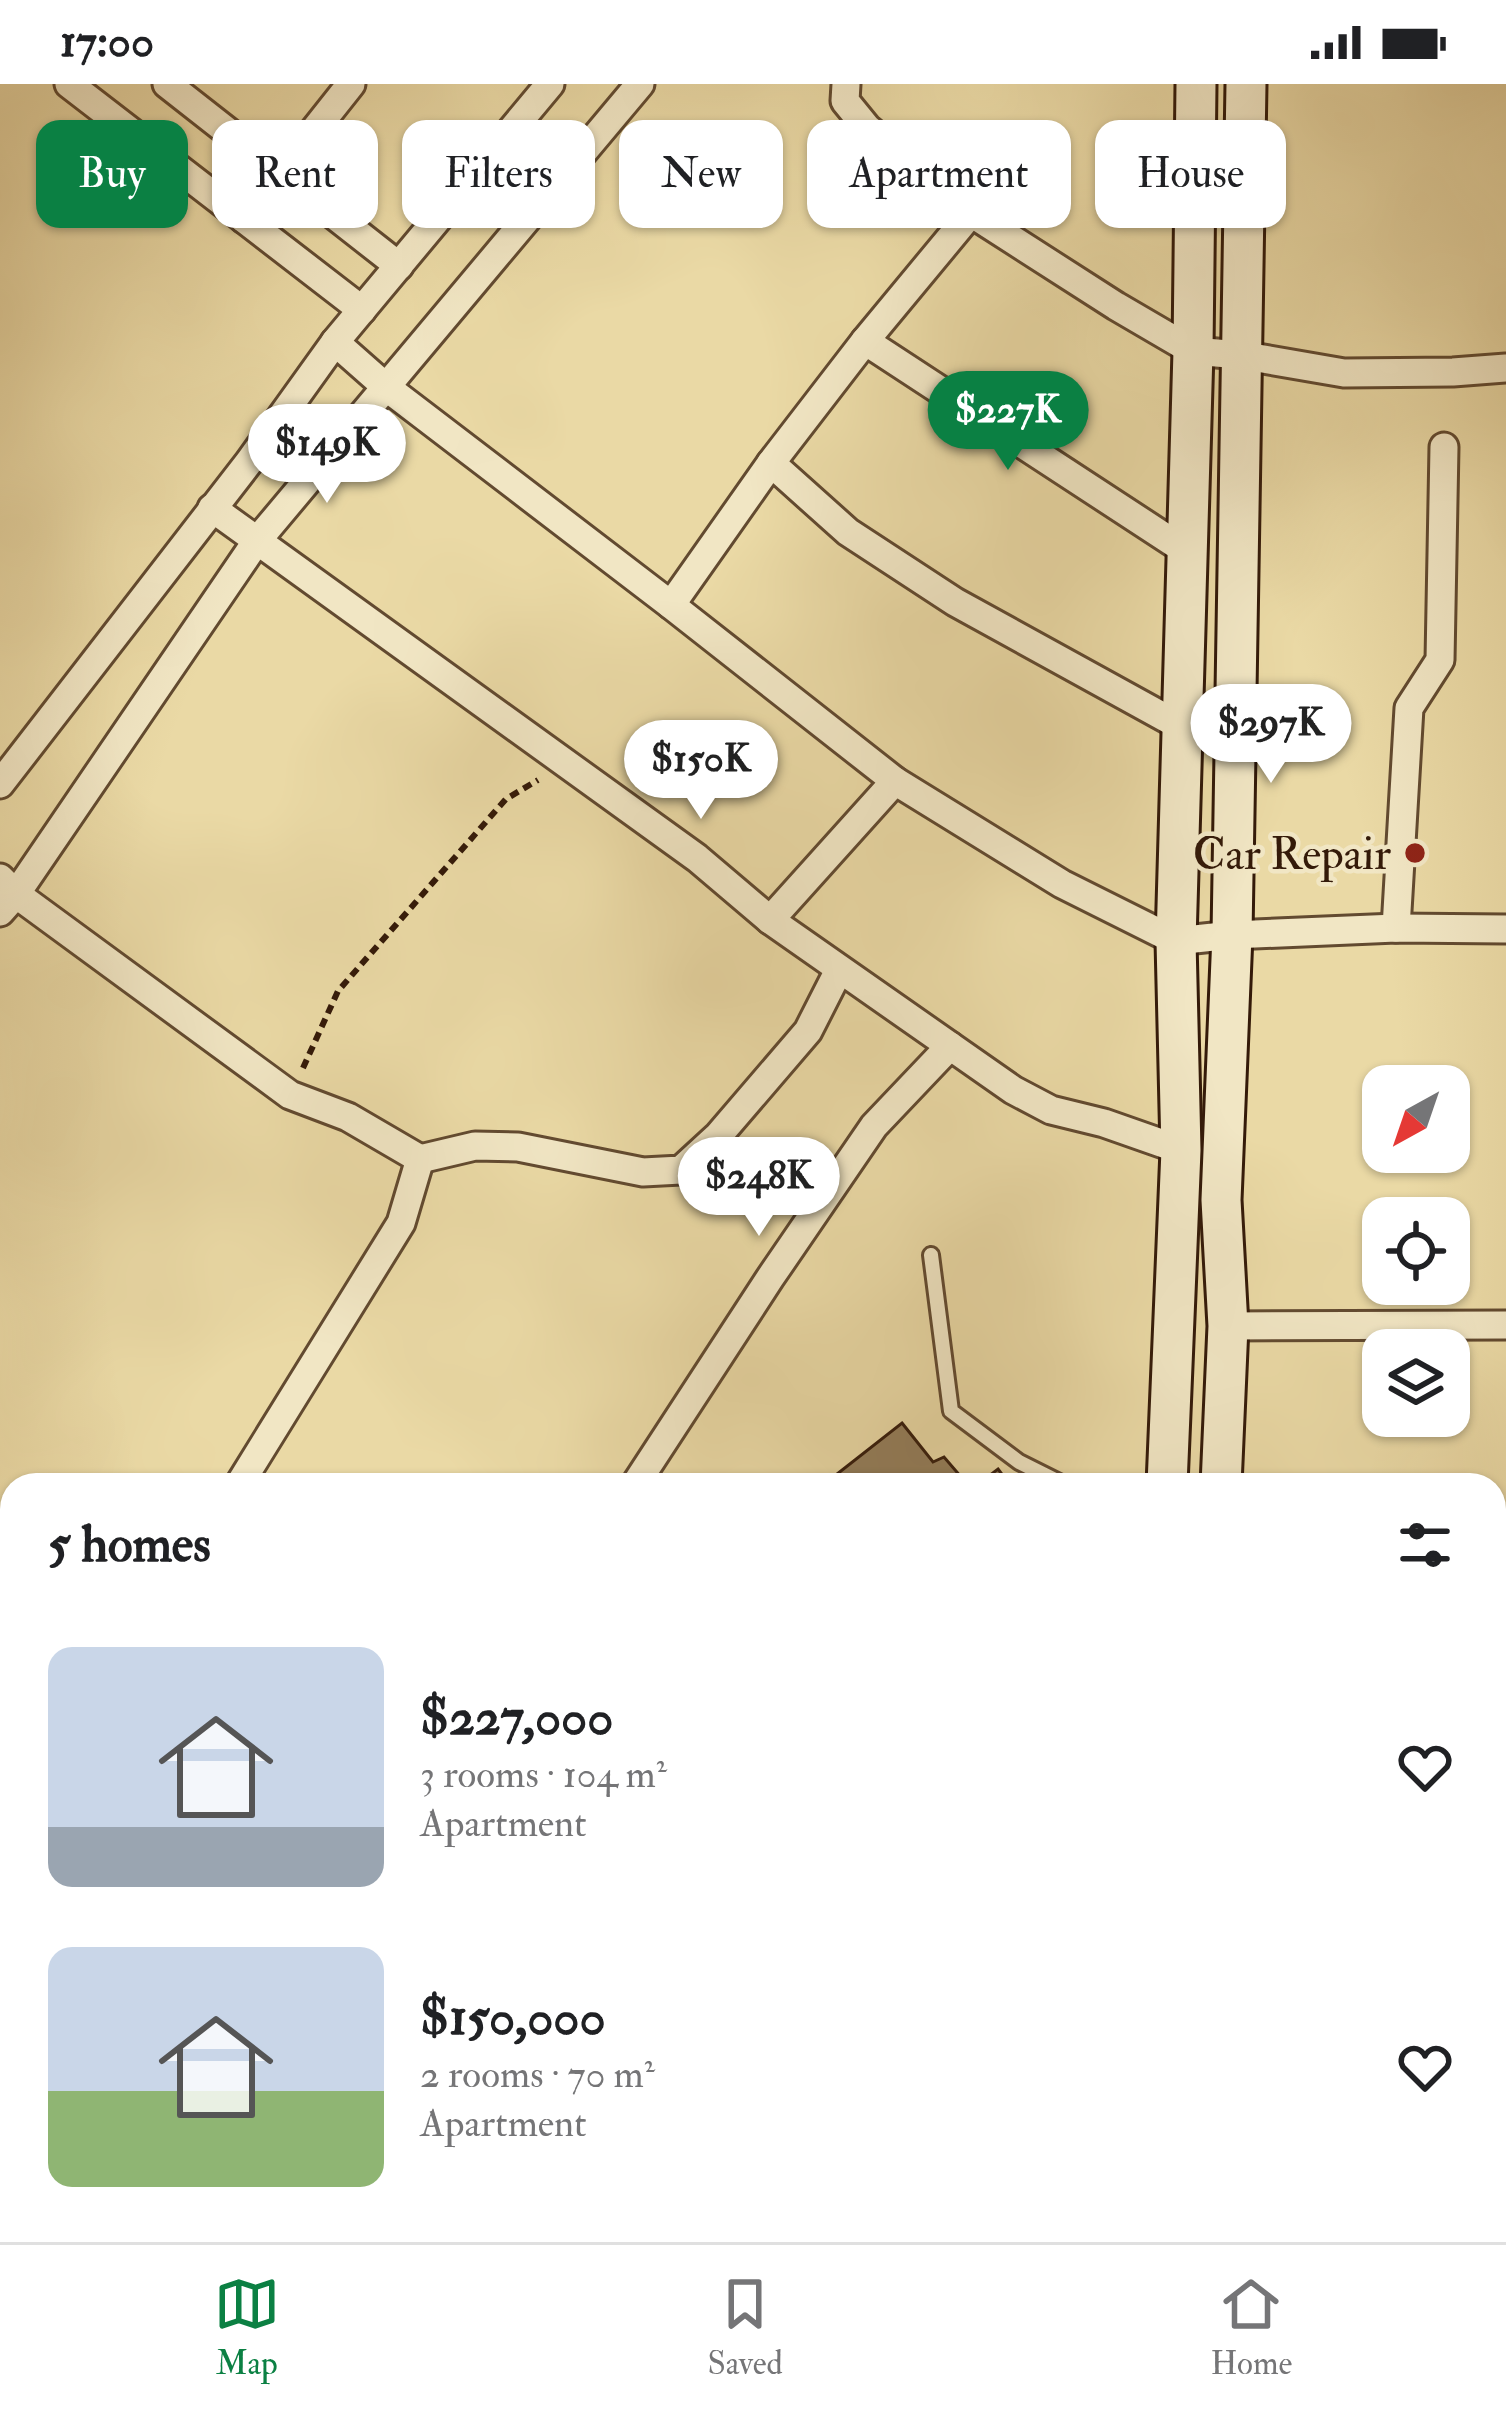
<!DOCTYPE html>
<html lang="en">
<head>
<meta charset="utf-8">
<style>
	:root { --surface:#fff; --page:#f6f6f6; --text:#202124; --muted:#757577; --line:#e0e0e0; --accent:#0b8043 }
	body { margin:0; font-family:"IM FELL Double Pica",serif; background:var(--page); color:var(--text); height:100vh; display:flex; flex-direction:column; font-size:45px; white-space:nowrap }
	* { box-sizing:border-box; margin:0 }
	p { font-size:39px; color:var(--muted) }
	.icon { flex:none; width:66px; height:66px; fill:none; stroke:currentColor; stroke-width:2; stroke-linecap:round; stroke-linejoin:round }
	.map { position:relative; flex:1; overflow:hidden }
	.side { position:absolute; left:0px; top:1389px; width:1506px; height:771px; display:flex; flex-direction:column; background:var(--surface); border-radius:36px 36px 0 0; box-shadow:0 3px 9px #0004 }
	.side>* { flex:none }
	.top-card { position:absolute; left:36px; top:36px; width:1434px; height:108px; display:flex; gap:24px }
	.needle { width:78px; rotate:220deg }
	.buttons { position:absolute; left:1362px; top:981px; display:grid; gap:24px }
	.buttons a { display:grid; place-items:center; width:108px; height:108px; border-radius:24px; background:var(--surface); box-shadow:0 3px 9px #0004; font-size:60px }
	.price { position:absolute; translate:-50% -102px; padding:0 27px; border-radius:42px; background:#fff; color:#222; font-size:39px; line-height:78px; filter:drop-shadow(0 3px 6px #0008) }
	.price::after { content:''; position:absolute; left:50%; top:72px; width:36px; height:27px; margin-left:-18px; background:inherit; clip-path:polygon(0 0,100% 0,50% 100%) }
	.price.selected { background:var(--accent); color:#fff }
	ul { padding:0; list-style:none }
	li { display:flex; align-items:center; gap:36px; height:300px; padding:0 48px }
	li span { display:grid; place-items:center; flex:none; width:336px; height:240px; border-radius:24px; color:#555 }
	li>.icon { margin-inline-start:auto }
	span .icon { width:144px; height:144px; fill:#fffc; stroke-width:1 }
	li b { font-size:51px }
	h2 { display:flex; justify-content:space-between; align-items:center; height:144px; padding:0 48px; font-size:51px }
	.pill { padding:0 42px; border-radius:24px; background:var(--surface); box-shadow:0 3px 9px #0004; font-size:42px; line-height:108px }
	.pill.selected { background:var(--accent); color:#fff }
	.status { display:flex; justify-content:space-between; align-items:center; height:84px; padding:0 60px; background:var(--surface); direction:ltr }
	.status svg { height:33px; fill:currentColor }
	.tab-bar { display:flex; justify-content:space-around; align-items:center; height:168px; border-top:3px solid var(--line); background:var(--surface); font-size:33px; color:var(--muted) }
	.tab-bar a { display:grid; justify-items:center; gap:6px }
	.tab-bar .selected { color:var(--accent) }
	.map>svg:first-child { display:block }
	.building { fill:#937d5a; stroke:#341a09; stroke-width:3 }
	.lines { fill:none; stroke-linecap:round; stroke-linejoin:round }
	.service-casing { stroke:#624a30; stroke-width:20 }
	.minor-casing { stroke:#624a30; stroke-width:33 }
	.secondary-casing { stroke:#341a09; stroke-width:45 }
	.primary-casing { stroke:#341a09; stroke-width:51 }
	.path { stroke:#341a09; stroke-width:6; stroke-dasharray:9 6; stroke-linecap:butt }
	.service { stroke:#f1e6c4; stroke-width:14 }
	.minor { stroke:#f1e6c4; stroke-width:27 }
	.secondary { stroke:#f1e6c4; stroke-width:39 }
	.primary { stroke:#ead9a5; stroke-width:45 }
	.poi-dot { fill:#8f2418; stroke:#f1e6c4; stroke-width:4.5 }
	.labels { text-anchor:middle; stroke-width:9; stroke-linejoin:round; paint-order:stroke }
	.poi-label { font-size:45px; fill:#341a09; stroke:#f1e6c4; text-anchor:end }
</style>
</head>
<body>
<div class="status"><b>17:00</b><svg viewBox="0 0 49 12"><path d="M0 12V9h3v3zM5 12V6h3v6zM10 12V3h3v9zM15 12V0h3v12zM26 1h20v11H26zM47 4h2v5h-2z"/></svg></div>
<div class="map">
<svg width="1506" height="2158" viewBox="0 0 1506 2158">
	<rect width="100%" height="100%" fill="#ead9a5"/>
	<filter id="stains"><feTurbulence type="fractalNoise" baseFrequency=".00167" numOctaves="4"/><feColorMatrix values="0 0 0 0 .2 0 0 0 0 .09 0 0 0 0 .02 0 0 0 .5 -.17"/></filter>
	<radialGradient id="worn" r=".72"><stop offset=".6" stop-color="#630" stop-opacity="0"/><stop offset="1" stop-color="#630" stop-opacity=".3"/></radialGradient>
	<g class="building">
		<polygon points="902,1339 933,1378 944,1373 968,1401 823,1401"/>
		<polygon points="998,1385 1010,1401 977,1401"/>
	</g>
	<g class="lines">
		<defs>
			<polyline id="service" points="931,1171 951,1327 1019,1378 1065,1401"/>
			<g id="minor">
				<polyline points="69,0 362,226"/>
				<polyline points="167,0 399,182"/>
				<polyline points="846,0 845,17 867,44 971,129 1116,222 1193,267 1240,271 1344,289 1453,288 1506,284"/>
				<polyline points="244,135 351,0"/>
				<polyline points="865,257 1186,467"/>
				<polyline points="335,258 386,303 671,521 895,697 1062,800 1176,857 1232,851 1396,844 1506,845"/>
				<polyline points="771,379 848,448 955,518 1182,643"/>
				<polyline points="212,424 697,774 770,836 1013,1006 1051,1026 1104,1039 1181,1066"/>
				<polyline points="671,521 771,379 865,257 971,129"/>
				<polyline points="0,700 249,378 335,258 550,0"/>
				<polyline points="0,794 16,810 290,1011 348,1033 420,1075 401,1139 239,1401"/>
				<polyline points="0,828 16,810 256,458 640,0"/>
				<polyline points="770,836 895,697"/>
				<polyline points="1396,844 1409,624 1440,576 1444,363"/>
				<polyline points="420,1075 475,1062 518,1063 643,1088 681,1086 718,1052 808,947 839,886"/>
				<polyline points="1228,1242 1506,1241"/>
				<polyline points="635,1401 770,1194 874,1042 950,962"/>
				<polyline points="588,2148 631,2158"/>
				<polyline points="290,2158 292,2148"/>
			</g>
			<g id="secondary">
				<polyline points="1167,1401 1181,1066 1176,857 1193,267 1196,0"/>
				<polyline points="1221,1401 1228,1242 1221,1116 1232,851 1246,0"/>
				<polyline points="1203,2148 1204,2158"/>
				<polyline points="1253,2148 1253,2158"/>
			</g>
			<g id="primary">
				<polyline points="0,1466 12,1468"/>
				<polyline points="0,1525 12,1527"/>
				<polyline points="1494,1781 1506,1782"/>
				<polyline points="1494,1891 1506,1895"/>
			</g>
		</defs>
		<use href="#service" class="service-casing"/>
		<use href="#minor" class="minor-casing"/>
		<use href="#secondary" class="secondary-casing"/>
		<use href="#primary" class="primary-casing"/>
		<polyline class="path" points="303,984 338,907 506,715 538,696"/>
		<use href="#service" class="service"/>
		<use href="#minor" class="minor"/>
		<use href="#secondary" class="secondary"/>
		<use href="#primary" class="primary"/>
	</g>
	<circle class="poi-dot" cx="1415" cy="769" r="12"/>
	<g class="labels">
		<g class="poi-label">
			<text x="1391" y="785">Car Repair</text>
		</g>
	</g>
	<rect width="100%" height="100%" filter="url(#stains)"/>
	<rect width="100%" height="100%" fill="url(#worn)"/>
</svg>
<div class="buttons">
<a><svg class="needle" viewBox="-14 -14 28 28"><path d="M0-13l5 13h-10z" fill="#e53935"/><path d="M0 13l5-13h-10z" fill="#757577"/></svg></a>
<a><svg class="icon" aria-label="locate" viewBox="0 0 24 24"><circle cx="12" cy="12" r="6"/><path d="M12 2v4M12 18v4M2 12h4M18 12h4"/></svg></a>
<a><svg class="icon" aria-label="layers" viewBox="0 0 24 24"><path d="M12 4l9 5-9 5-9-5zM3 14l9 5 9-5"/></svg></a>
</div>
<b class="price selected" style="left:1008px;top:389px">$227K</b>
<b class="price" style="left:327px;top:422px">$149K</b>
<b class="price" style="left:1271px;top:702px">$297K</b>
<b class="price" style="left:701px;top:738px">$150K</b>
<b class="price" style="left:759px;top:1155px">$248K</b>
<div class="top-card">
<a class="pill selected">Buy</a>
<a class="pill">Rent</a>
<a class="pill">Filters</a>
<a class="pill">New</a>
<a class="pill">Apartment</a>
<a class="pill">House</a>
</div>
<section class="side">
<h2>5 homes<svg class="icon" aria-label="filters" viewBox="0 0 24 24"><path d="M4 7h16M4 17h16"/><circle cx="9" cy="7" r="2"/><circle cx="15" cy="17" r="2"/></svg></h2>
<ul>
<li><span style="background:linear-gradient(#c9d6e8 75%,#9aa5b1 0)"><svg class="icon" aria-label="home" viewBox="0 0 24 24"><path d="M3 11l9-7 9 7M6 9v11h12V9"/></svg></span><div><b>$227,000</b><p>3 rooms · 104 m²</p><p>Apartment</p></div><svg class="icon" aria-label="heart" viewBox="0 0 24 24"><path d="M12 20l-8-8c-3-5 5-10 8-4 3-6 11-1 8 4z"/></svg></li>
<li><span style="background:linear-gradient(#c9d6e8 60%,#8fb573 0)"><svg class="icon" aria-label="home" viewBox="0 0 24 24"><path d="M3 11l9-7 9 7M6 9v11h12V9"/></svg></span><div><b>$150,000</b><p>2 rooms · 70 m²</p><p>Apartment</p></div><svg class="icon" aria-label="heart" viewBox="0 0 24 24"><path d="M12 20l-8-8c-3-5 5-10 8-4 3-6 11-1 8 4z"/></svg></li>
</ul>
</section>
</div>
<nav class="tab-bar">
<a class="selected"><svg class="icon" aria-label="map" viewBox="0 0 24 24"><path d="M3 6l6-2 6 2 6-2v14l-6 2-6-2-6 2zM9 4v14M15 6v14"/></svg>Map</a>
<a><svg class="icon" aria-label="saved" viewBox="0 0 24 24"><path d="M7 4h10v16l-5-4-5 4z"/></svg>Saved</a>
<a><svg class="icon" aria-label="home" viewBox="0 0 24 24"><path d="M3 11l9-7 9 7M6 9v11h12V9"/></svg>Home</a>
</nav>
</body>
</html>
